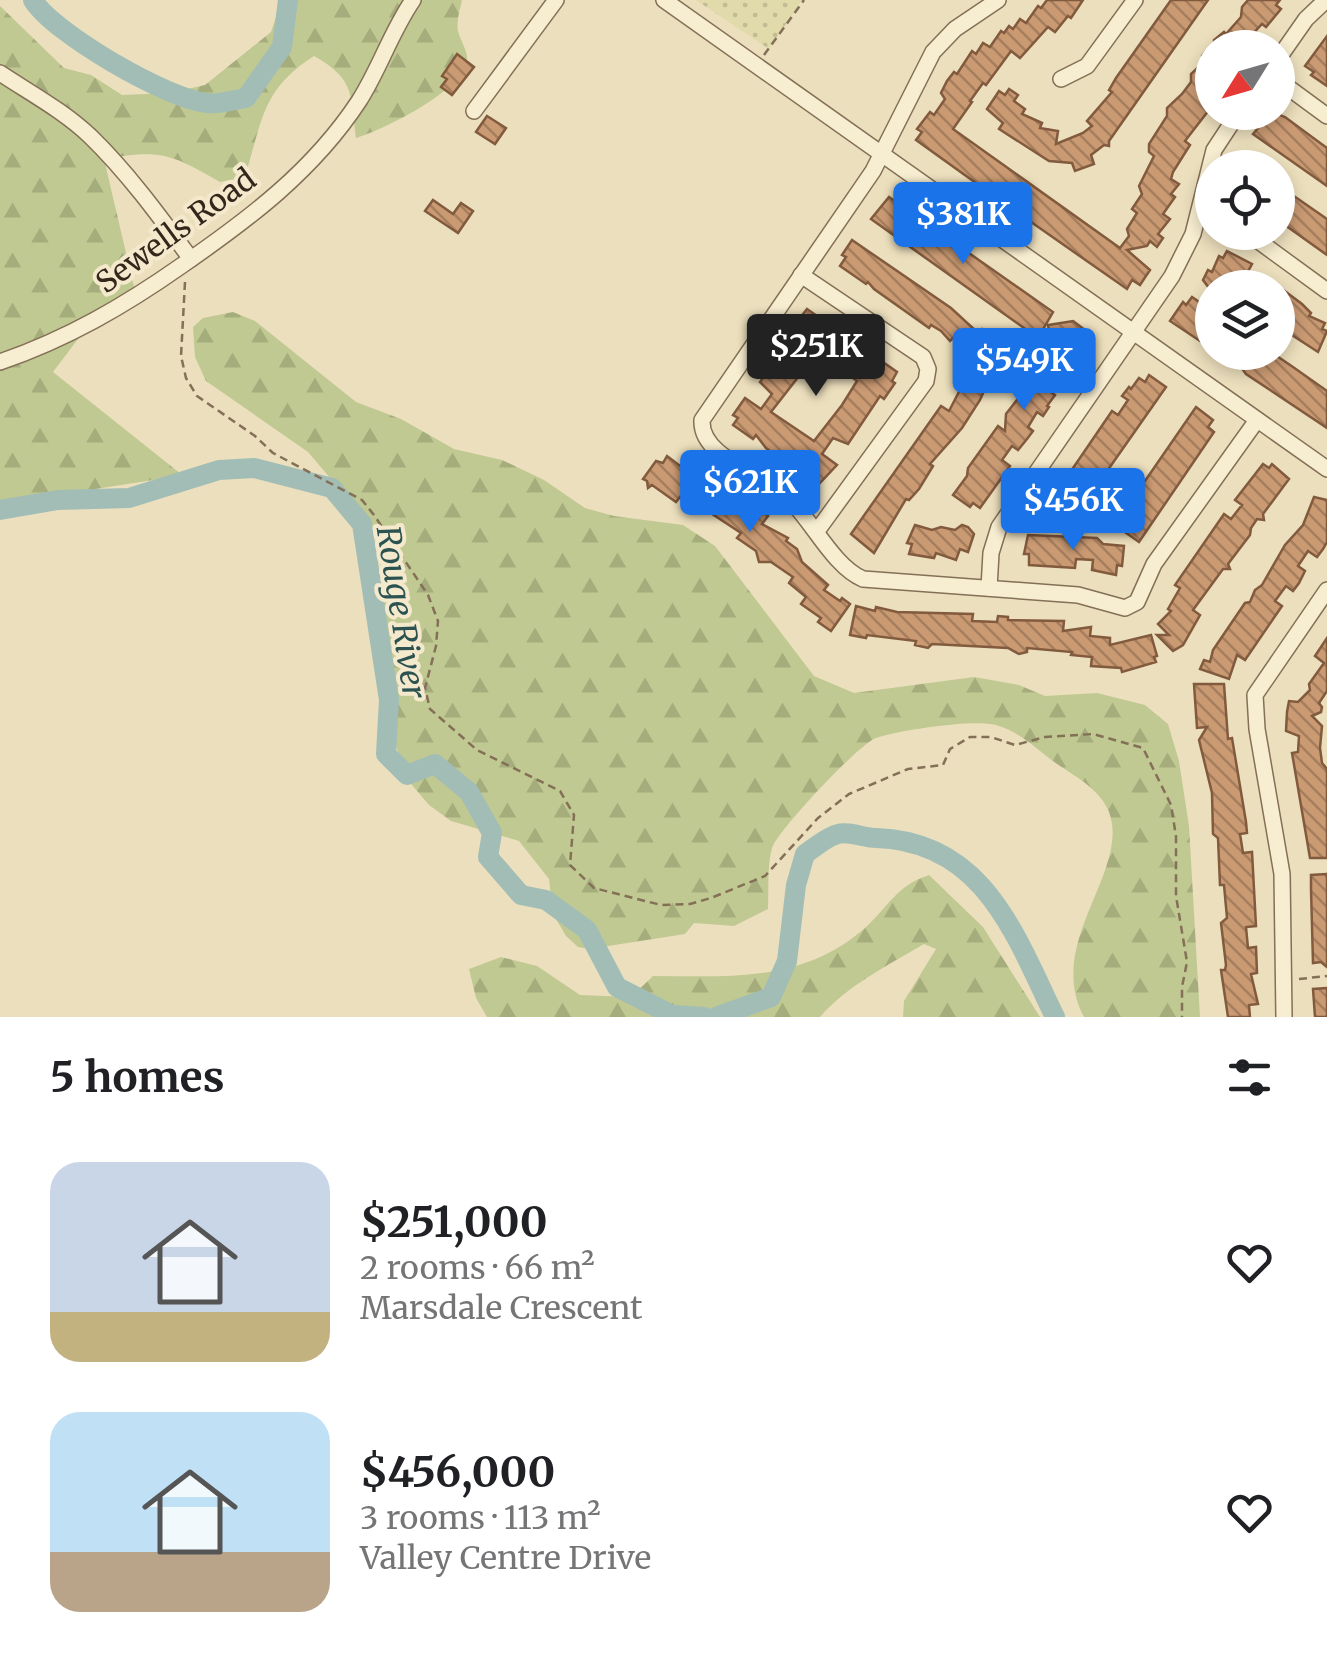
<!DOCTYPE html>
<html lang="en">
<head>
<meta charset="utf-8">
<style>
	:root { --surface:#fff; --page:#f2f2f2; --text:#202124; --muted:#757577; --accent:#1a73e8 }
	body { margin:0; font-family:Merriweather,serif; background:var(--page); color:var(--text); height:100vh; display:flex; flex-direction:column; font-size:38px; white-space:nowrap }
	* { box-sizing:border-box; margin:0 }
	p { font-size:32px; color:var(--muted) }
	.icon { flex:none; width:55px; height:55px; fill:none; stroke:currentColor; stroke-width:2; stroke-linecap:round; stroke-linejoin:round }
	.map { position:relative; height:1017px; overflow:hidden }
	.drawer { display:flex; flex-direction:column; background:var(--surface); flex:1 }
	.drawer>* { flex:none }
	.needle { width:65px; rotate:233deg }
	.fabs { position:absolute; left:1195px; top:30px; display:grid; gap:20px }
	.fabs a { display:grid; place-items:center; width:100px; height:100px; border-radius:50%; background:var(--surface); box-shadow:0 5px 15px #0003; font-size:50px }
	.price { position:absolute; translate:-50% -85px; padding:0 22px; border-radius:10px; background:var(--accent); color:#fff; font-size:32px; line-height:65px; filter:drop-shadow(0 2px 5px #0008) }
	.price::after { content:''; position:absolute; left:50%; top:60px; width:30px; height:22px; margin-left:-15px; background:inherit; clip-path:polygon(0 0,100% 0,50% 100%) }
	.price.active { background:#222; color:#fff }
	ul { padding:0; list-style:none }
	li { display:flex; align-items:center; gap:30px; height:250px; padding:0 50px }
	li span { display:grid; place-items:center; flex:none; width:280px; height:200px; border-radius:30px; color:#555 }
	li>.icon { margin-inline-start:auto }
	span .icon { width:120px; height:120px; fill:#fffc; stroke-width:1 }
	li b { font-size:42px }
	h2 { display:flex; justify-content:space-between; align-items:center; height:120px; padding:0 50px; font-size:42px }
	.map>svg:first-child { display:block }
	.farmland { fill:url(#farmland-dots) }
	.forest { fill:url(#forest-firs) }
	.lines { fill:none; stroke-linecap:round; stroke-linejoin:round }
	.river { stroke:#a1bdb6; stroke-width:20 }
	.building { fill:url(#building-back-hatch); stroke:#825a3d; stroke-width:2.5 }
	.minor-casing { stroke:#837057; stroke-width:18 }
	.path { stroke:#837057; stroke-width:2.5; stroke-dasharray:8 5; stroke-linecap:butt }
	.minor { stroke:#f7edd0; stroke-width:15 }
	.labels { text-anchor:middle; stroke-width:8; stroke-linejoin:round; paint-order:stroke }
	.street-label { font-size:30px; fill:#33271b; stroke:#f4e9cc }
	.water-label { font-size:32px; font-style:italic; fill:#2b5251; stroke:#f4e9cc }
</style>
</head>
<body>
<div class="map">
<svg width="1327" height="1017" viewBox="0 0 1327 1017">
	<defs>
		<pattern id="farmland-dots" width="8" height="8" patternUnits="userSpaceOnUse" patternTransform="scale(2.5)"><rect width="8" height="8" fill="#e1daab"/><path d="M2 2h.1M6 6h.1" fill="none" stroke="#c2bb93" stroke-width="1.8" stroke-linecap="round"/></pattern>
		<pattern id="forest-firs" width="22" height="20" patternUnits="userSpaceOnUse" patternTransform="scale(2.5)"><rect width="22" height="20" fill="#c1c992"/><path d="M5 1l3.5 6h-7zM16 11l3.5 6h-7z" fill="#a6ad7d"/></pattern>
		<pattern id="building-back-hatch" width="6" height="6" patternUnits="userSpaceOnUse" patternTransform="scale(2.5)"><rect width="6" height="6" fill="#ca9a73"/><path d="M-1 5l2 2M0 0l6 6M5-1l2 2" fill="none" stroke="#a57e5e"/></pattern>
	</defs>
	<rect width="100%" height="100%" fill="#ecdfbd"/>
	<polygon class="farmland" points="696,0 802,0 769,49"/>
	<g class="forest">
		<path d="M282 0H462C460 10 456 21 458 31 460 40 468 51 467 60 465 90 381 131 356 138 351 95 355 79 314 56 262 89 262 121 245 177L220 182C171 154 161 149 104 159L134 287 84 331 53 372 186 478H166L0 504V6L64 68 91 75 122 95 170 93 205 85 271 32Z"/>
		<path d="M233 312 255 321 356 402 401 419 454 449 502 460 544 480 585 508 614 516 683 525 715 546 814 676 854 693 974 677 1019 685 1045 696 1097 693 1145 705 1168 724 1179 761 1189 826 1200 1017H1084C1044 942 1131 871 1109 812 1100 790 1078 778 1060 766 1038 751 1023 733 996 725 973 719 900 730 876 738 860 743 777 831 772 848 767 866 769 889 768 909L734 926 694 923 685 934 589 949 578 947 566 936 553 914 549 879 519 841 451 821 429 805 406 778 395 743 390 664 379 598 387 553 381 538 308 452 206 381 195 357 193 327 203 318Z"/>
		<path d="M929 875 983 927 1040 1017H903L904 1001 936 949 924 944C888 965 847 986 820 1017H487L476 998 469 969 501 957 537 966 580 995 631 997 653 976C731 976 802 983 865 928 889 906 896 886 929 875Z"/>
	</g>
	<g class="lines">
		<g class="river">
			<path d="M33 0C53 33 167 99 207 103 218 105 234 100 246 98L282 47 288 0"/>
			<polyline points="0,510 58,500 129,498 219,470 254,468 332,488 362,524 389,700 386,754 407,775 435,764 469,792 492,833 488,857 521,895 546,900 587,930 617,987 672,1015 704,1017"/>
			<path d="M716 1017 771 997 787 961 796 885 805 854C814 848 828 836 838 834 848 831 865 838 876 838 984 841 1015 935 1055 1017"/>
		</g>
	</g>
	<g class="building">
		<polygon points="1047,0 1083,0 1071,18 1068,16 1055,32 1048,27 1020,58 1011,51 986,85 983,83 970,101 972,102 953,129 1120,248 1129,236 1127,229 1137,213 1132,209 1142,194 1139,186 1154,156 1149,152 1149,144 1167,116 1167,108 1182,94 1191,82 1191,74 1204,62 1202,56 1206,51 1212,52 1212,106 1185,141 1190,145 1173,172 1171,179 1179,184 1171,194 1175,197 1163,214 1170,219 1158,234 1163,238 1157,247 1150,241 1147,246 1127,250 1150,270 1140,285 1132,280 1127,289 1008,206 1010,203 986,185 983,188 916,140 922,132 917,129 930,112 934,115 945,99 941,93 947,81 954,72 957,74 972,51 976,54 983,43 990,47 1001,31 1004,33 1009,26 1013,29 1020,19 1026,23 1038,6 1041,8"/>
		<polygon points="1171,0 1208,0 1109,141 1109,146 1104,145 1091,155 1094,164 1075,171 1072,163 1049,161 999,129 1003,123 987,109 999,91 1005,95 1009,89 1018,95 1014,101 1025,109 1022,114 1042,123 1040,128 1058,131 1056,144 1083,133 1092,126 1087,121 1112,92 1109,90 1116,78"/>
		<polygon points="1248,0 1280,0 1276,5 1281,9 1266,27 1262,24 1249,38 1260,48 1214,48 1214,40 1224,32 1226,34 1241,17 1242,7"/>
		<polygon points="1327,36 1327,86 1311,75 1314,72 1305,66"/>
		<polygon points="457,54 474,67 452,95 441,87 447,79 442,76"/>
		<polygon points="1272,112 1285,117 1327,148 1327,186 1253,134"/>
		<polygon points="487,116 506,128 495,144 476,132"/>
		<polygon points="1278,185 1327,219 1327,255 1278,220"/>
		<polygon points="889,197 1053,312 1038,338 871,219"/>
		<polygon points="433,200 453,214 461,203 473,211 458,233 425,211"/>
		<polygon points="852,240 951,308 977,332 982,329 992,347 999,346 1000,362 993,363 992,383 988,382 980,400 962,428 930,464 933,466 919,489 909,500 906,499 874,553 851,534 941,406 949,411 962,386 963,368 971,368 954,337 950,341 941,331 931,325 929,328 874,289 868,282 866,284 840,266 846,257 842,255"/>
		<polygon points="1227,251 1252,264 1239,288 1209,288 1203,280 1208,270 1212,272 1219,256 1223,258"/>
		<polygon points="1278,286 1302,304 1311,313 1309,316 1325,323 1322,329 1327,331 1318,352 1278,326"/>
		<polygon points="1192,297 1212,311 1212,340 1209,347 1170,321 1183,302 1186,305"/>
		<polygon points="807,309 897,372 892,381 895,383 884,399 880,396 848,444 833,438 822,454 837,465 817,486 766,448 756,435 753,439 733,425 738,418 733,415 745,398 761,409 772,394 760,382 780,353 788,359 791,356 806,367 771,412 814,441 842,405 857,381 789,332"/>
		<polygon points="1073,321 1089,333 1085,339 1092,344 1074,370 1064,381 1059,377 1049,391 1055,395 1047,406 1049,407 1043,416 1037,412 1028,427 1033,431 1027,439 1018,450 1012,446 1002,460 1010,466 980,508 973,503 970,507 953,495 967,476 968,468 998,426 1005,431 1006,414 1027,387 1027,379 1045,357 1056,366 1048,325"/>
		<polygon points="1217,352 1271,352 1293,367 1327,391 1327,428 1246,374 1236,360 1233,364"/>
		<polygon points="1149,375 1166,387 1084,504 1081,502 1068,523 1045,509 1112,411 1118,415 1128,400 1122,396 1129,387 1131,389 1139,378 1145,382"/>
		<polygon points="1196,407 1213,420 1208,427 1214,432 1139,542 1115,525 1129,498 1145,481"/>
		<polygon points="667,456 688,472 685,476 703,485 708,478 719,486 721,483 729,489 726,493 742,504 745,500 768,516 762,524 788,538 786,541 797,549 802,562 828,585 824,590 840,601 842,598 850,604 831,631 818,622 821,618 801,604 806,597 789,583 793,577 771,562 759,562 756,551 737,538 741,533 700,506 698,510 680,497 676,502 652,485 648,488 647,481 643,479 656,461 663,463"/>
		<polygon points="1263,464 1269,468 1272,464 1289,479 1263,514 1264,520 1257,519 1251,528 1250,535 1228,564 1230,569 1223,569 1193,610 1200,615 1183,645 1173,651 1157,635 1169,635 1158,624 1171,611 1168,609 1180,588 1175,585 1224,514 1231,519 1242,505 1235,500"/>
		<polygon points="1314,497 1327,500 1327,542 1323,549 1317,557 1308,551 1298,566 1305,571 1299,583 1293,591 1286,586 1275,601 1282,606 1245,660 1237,655 1229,679 1200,669 1204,660 1210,662 1213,650 1245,603 1250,602 1255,590 1262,585 1285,545 1303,525"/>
		<polygon points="915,525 932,530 941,527 955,530 962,525 968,527 974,534 968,552 960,549 956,560 936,553 934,558 909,554 912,544 907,543"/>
		<polygon points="1028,535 1097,538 1103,544 1124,546 1122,566 1117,565 1116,575 1092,570 1093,560 1076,559 1075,568 1029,565 1029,554 1024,554"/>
		<polygon points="856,606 875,611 876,607 897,612 973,614 972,621 997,622 998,616 1008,617 1008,620 1064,621 1063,631 1091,627 1090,636 1110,638 1110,645 1151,635 1157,656 1154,657 1156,662 1122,672 1121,668 1091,666 1092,657 1071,655 1072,652 1027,648 1027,652 1019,654 1008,648 932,644 928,648 915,645 916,641 867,635 866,638 850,635"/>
		<polygon points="1327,638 1327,691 1319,703 1322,707 1321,712 1312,716 1322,726 1320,748 1322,763 1327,769 1327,858 1310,858 1292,753 1298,752 1299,736 1286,731 1287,712 1289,701 1298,702 1310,690 1309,684 1324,663 1315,656"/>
		<polygon points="1194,684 1224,684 1228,739 1232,738 1246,822 1247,833 1240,834 1243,853 1252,852 1256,926 1246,927 1248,948 1256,947 1257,973 1251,974 1258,1004 1249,1005 1250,1017 1228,1017 1221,970 1225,970 1226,965 1221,923 1227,918 1224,885 1220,885 1218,838 1213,834 1212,793 1199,740 1207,727 1197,728"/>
		<polygon points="1327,874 1327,967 1321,962 1313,963 1311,889 1311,875"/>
		<polygon points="1327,988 1327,1017 1315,1017 1313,989"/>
	</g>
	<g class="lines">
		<defs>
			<g id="minor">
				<polyline points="664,0 1327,469"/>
				<path d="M998 0 955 29 933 52 873 171 702 420C700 457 760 472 784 494 810 516 832 566 863 579L1078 595 1125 608 1137 602 1154 564 1257 420"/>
				<polyline points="1278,59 1306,19 1326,0"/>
				<path d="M0 73C30 93 64 111 91 137 128 173 160 217 191 259"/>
				<polyline points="1061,79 1087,66 1135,0"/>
				<polyline points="1278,80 1327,116"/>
				<polyline points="474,111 556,0"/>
				<polyline points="1239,232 1253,237 1327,291"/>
				<polyline points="801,275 923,357 928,369 926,381 817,531"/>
				<path d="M0 362C67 339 124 306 181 266 249 219 313 171 359 101 380 68 391 32 413 0"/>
				<polyline points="989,588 991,553 999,527 1172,276 1193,234 1214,150 1239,112"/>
				<polyline points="1284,1017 1282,874 1257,729 1255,695 1327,590"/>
			</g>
		</defs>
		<use href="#minor" class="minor-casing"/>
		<g class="path">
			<polyline points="764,55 804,0"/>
			<polyline points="185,282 181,356 186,378 197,396 255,436 273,453 362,500 374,515 428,595 438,621 436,646 425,688 430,709 477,750 560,791 574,815 570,865 594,888 661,905 690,904 711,898 765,876 818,818 849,794 908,769 943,765 950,749 970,737 991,737 1015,745 1045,737 1093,734 1143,748 1171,805 1176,836 1176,896 1187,962 1182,987 1182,1017"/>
			<polyline points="1299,979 1327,976"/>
		</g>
		<use href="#minor" class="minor"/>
	</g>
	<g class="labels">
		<g class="street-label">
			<text transform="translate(176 231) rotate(-36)" y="10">Sewells Road</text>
		</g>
		<g class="water-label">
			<text transform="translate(401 612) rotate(81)" y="11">Rouge River</text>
		</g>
	</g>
</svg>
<div class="fabs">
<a><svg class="needle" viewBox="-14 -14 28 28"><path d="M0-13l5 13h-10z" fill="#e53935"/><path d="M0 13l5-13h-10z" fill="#757577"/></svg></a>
<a><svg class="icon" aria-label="locate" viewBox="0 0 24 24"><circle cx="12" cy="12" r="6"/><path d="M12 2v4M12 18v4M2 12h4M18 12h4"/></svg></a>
<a><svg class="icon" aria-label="layers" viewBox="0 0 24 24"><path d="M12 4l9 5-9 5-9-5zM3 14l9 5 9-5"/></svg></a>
</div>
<b class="price" style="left:963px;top:267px">$381K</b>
<b class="price active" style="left:816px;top:399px">$251K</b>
<b class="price" style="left:1024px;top:413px">$549K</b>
<b class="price" style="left:750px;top:535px">$621K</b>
<b class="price" style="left:1073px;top:553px">$456K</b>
</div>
<section class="drawer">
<h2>5 homes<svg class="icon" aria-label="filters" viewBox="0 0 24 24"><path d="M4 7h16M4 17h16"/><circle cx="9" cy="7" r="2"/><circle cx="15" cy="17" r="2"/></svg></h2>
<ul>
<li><span style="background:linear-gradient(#c9d6e8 75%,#c2b280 0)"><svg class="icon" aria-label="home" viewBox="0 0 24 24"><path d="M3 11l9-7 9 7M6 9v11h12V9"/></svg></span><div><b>$251,000</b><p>2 rooms · 66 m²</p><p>Marsdale Crescent</p></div><svg class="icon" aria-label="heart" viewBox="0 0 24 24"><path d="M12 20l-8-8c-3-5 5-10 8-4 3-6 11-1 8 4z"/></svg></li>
<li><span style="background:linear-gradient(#bfe0f5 70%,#b9a48a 0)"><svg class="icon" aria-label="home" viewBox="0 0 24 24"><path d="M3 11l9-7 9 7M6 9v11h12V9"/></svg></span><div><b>$456,000</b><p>3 rooms · 113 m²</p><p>Valley Centre Drive</p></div><svg class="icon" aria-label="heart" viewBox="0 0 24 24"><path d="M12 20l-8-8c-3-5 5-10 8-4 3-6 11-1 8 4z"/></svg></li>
</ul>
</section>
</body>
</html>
